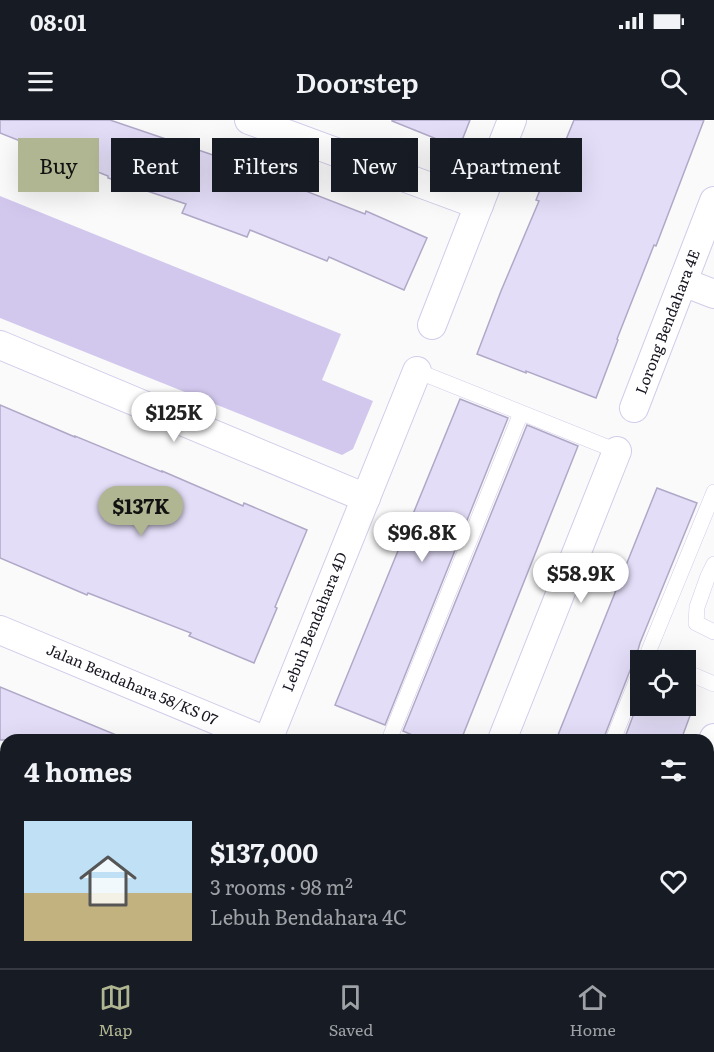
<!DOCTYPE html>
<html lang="en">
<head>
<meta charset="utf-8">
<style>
	:root { --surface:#171b24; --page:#20242c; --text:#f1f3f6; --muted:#9ea1a6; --line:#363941; --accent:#b0b691 }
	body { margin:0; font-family:Literata,serif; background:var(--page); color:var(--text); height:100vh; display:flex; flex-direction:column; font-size:22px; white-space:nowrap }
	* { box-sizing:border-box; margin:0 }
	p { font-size:20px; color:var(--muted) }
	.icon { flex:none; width:33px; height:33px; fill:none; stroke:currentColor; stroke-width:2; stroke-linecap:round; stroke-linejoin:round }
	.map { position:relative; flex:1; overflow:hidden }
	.details { position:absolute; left:0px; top:614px; width:714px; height:236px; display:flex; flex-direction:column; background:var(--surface); border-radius:18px 18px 0 0; box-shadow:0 6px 24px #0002 }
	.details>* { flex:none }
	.top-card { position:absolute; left:18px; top:18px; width:678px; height:54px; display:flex; gap:12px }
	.controls { position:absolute; left:630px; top:530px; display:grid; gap:12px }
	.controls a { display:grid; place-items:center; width:66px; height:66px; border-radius:0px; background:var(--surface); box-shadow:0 6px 24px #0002; font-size:30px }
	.price { position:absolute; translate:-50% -51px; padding:0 14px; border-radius:21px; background:#fff; color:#222; font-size:20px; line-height:39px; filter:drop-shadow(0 2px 3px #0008) }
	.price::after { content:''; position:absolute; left:50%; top:36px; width:18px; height:14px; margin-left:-9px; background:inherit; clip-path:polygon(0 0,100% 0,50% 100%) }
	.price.selected { background:var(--accent); color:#111 }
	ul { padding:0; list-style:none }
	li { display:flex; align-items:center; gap:18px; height:150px; padding:0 24px }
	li+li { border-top:2px solid var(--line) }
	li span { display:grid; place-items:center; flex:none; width:168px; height:120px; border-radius:0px; color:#555 }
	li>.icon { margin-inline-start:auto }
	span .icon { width:72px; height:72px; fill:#fffc; stroke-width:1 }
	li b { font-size:26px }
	h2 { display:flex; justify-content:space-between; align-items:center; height:72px; padding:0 24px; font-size:26px }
	.pill { padding:0 21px; border-radius:0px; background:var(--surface); box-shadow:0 6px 24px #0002; font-size:21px; line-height:54px }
	.pill.selected { background:var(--accent); color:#111 }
	.status { display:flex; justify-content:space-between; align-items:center; height:42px; padding:0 30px; background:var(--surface); direction:ltr }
	.status svg { height:16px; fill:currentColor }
	header { display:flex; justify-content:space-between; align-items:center; height:78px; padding:0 24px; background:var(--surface); font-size:27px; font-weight:600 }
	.dock { display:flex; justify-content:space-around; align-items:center; height:84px; border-top:2px solid var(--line); background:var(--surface); font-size:16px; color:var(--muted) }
	.dock a { display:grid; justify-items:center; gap:3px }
	.dock .selected { color:var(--accent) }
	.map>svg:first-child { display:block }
	.built { fill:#f3f1f9 }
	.green { fill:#d2c8ee }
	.building { fill:#e4ddf8; stroke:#b0a8c7; stroke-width:1.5 }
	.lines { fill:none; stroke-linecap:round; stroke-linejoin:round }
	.service-casing { stroke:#d3cbea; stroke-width:16 }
	.minor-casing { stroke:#d3cbea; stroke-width:30 }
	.service { stroke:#fff; stroke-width:15 }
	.minor { stroke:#fff; stroke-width:28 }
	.labels { text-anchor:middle; stroke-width:5; stroke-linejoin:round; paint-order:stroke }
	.street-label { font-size:15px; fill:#191621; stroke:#fff }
</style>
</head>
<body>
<div class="status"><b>08:01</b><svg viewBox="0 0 49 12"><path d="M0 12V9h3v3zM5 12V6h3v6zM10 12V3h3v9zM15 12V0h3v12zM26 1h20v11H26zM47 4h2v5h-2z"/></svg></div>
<header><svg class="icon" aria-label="menu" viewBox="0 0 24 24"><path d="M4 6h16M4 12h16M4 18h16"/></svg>Doorstep<svg class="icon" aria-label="search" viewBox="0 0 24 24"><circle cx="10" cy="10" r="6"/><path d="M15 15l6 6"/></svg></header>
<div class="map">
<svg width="714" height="848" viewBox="0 0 714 848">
	<rect width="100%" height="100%" fill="#fafafa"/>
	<polygon class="built" points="708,774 714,777 714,842 712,848 278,848 280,843 708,843"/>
	<g class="green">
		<polygon points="0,76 341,214 322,260 373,281 353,329 342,335 0,198"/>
		<polygon points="0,797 6,799 6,843 20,843 18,848 0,848"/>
	</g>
	<g class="building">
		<polygon points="0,0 110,0 210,34 365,94 366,91 427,118 404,170 329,137 327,141 250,110 247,117 182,93 186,84 108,58 108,56 0,13"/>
		<polygon points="392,0 470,0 459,28 392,1"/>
		<polygon points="574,0 704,0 656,126 654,125 617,219 618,220 596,278 526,251 526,253 477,234 501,171 539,81 536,80 558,25 563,27"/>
		<polygon points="460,279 508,298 385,605 335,585"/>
		<polygon points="0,285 75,317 75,316 162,352 162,351 243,386 244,383 307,410 275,487 277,488 254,543 189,516 191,513 88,473 87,475 0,438"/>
		<polygon points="527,305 578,326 461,620 424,620 403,611"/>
		<polygon points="657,368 697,383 640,523 636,537 636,543 631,548 603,620 556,620"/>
		<polygon points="0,567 126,619 126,620 0,620"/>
		<polygon points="640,577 640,585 694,585 681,620 624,620"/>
	</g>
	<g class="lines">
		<defs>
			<g id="service">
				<polyline points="417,251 617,331"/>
				<polyline points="714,444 708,456 697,487 696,503 714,512"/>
				<polyline points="645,540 714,372"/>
				<polyline points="686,552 714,564"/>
				<polyline points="389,620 521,293"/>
				<polyline points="613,620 640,552"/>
				<polyline points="0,646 6,649"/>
				<polyline points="444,848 446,843"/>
			</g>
			<g id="minor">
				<polyline points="249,0 479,85"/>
				<polyline points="683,162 714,174"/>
				<polyline points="432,205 512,0"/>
				<polyline points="0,225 366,378"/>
				<polyline points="634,288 714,81"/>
				<polyline points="0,510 264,620"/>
				<polyline points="268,620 417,251"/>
				<polyline points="502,620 617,331"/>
				<polyline points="708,632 714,618"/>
				<polyline points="0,765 6,768"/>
				<polyline points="708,810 714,795"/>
				<polyline points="191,843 195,844"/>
				<polyline points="298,848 300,843"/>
				<polyline points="592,848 594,843"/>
				<polyline points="693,848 695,843"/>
			</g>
		</defs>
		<use href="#service" class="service-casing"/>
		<use href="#minor" class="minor-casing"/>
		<use href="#service" class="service"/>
		<use href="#minor" class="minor"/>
	</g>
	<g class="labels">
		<g class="street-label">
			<text transform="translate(668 202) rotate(-69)" y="5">Lorong Bendahara 4E</text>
			<text transform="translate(315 502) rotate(-68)" y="5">Lebuh Bendahara 4D</text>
			<text transform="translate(132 565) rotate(23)" y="5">Jalan Bendahara 58/KS 07</text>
		</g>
	</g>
</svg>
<div class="controls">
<a><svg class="icon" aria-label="locate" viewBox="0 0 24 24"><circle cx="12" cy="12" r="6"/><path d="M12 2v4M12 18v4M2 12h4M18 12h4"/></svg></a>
</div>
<b class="price" style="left:174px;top:323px">$125K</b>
<b class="price selected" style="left:141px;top:417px">$137K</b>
<b class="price" style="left:422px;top:443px">$96.8K</b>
<b class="price" style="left:581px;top:484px">$58.9K</b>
<div class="top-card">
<a class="pill selected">Buy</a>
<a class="pill">Rent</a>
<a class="pill">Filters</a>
<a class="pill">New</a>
<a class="pill">Apartment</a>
</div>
<section class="details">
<h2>4 homes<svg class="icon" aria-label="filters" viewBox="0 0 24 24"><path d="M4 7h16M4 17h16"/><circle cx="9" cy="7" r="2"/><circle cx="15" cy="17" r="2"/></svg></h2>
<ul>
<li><span style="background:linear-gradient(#bfe0f5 60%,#c2b280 0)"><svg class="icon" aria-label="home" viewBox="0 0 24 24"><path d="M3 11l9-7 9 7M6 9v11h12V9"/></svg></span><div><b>$137,000</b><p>3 rooms · 98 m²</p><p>Lebuh Bendahara 4C</p></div><svg class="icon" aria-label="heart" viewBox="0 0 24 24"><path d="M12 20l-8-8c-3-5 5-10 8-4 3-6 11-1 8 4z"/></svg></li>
</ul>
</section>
</div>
<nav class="dock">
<a class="selected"><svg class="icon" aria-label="map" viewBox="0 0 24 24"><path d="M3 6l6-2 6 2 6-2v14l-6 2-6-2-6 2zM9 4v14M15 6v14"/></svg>Map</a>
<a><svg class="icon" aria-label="saved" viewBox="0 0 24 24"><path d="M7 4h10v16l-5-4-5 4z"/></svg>Saved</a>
<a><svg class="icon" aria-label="home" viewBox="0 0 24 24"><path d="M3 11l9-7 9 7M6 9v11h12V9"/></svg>Home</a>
</nav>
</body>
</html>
